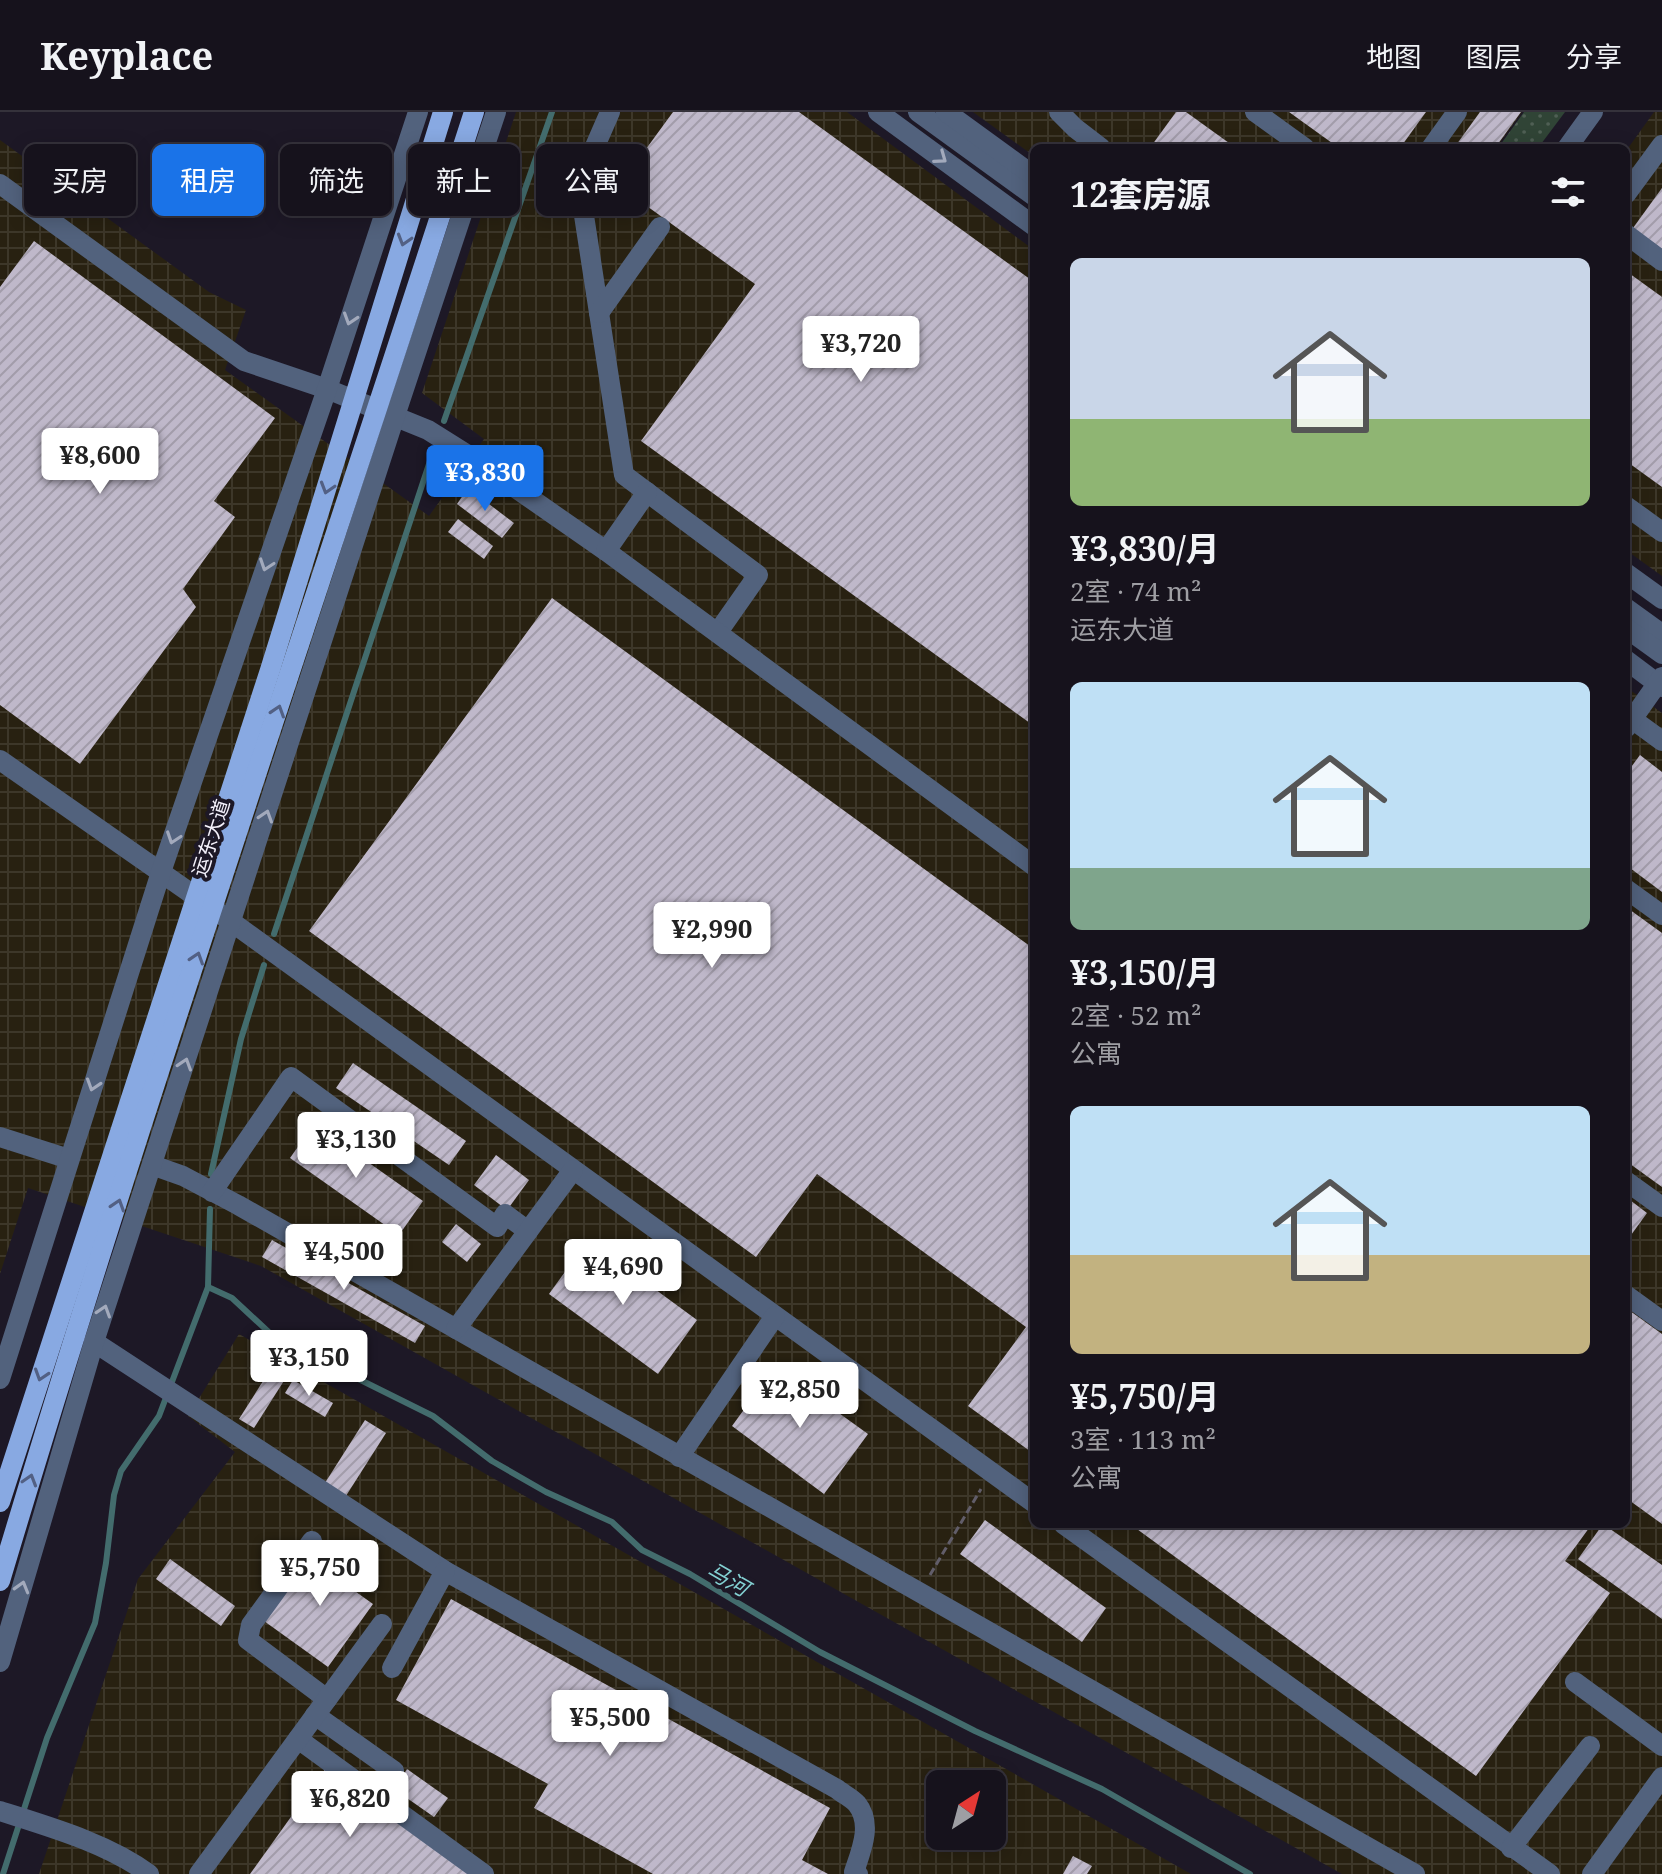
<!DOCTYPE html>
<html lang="zh">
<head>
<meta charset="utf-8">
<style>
	:root { --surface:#16121c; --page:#232029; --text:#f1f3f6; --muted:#9e9ea3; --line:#35323b; --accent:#1a73e8 }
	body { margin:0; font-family:"Noto Serif","Noto Sans SC",serif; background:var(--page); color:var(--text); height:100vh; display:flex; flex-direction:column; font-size:30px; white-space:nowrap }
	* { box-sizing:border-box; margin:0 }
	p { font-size:26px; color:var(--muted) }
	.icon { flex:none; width:44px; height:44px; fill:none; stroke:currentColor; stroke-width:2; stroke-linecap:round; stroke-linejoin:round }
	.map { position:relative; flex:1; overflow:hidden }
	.panel { position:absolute; left:1030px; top:32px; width:600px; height:1384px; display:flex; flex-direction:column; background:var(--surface); border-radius:12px; box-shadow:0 4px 20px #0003,0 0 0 2px var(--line) }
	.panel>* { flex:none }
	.guide { position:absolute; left:24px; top:32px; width:760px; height:72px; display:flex; gap:16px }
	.needle { width:52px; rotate:36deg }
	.controls { position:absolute; left:926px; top:1658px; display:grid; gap:16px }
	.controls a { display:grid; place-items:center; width:80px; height:80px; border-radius:12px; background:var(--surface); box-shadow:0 4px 20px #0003,0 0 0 2px var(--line); font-size:40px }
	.price { position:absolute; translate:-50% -68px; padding:0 18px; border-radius:8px; background:#fff; color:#222; font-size:26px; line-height:52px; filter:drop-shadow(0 2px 4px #0008) }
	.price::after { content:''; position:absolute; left:50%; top:48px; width:24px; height:18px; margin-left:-12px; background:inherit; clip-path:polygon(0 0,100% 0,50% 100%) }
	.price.active { background:var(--accent); color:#fff }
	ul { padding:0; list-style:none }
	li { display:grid; align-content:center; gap:16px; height:424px; padding:0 40px }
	li span { display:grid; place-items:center; height:248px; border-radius:12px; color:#555 }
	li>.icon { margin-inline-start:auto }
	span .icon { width:144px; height:144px; fill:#fffc; stroke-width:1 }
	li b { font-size:34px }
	h2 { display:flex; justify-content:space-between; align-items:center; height:96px; padding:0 40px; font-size:34px }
	.tag { padding:0 28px; border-radius:12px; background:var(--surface); box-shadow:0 4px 20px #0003,0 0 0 2px var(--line); font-size:28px; line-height:72px }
	.tag.active { background:var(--accent); color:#fff }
	header { display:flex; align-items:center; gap:48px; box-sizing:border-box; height:112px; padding:0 40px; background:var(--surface); border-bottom:2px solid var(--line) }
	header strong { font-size:38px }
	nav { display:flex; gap:44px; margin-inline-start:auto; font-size:28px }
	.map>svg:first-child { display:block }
	.industrial { fill:url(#industrial-grid); fill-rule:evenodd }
	.grass { fill:url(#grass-dots) }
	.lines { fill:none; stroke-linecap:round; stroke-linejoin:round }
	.stream { stroke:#436c6d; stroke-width:6 }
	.building { fill:url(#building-hatch) }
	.path { stroke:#615d69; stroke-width:3; stroke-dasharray:8 4; stroke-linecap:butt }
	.minor { stroke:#52627d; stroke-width:20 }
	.major { stroke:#88a9e2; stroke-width:20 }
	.oneway { stroke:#a3aabc }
	.oneway2 { stroke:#526084 }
	.labels { text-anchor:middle; stroke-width:8; stroke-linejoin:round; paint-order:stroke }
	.street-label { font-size:20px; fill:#f4f1fb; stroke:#1d1826 }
	.water-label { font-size:22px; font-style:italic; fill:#83d0d2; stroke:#1d1826 }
</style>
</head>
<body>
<header>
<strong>Keyplace</strong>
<nav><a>地图</a><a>图层</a><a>分享</a></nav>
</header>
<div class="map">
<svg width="1662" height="1762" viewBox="0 0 1662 1762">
	<defs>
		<pattern id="industrial-grid" width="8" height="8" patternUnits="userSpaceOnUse" patternTransform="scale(2)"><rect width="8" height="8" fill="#282111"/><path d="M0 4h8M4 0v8" fill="none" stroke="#3d3729"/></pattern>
		<pattern id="grass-dots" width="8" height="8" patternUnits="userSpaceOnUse" patternTransform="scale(2)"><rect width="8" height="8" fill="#304436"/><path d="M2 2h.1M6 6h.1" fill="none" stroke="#4f5f54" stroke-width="1.8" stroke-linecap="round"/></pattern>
		<pattern id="building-hatch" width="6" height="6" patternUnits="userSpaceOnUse" patternTransform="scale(2)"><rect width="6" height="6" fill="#bfb8ca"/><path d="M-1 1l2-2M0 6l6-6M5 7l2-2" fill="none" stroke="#a29caa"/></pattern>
	</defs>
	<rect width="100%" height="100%" fill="#1d1826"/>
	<g class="industrial">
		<polygon points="516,0 847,0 1034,138 1034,1412 1626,1412 1626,575 1662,601 1662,1762 1342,1762 261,1154 28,1076 0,1162 0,28 209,180 246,198 225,258 429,404 484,327 422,281"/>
		<polygon points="973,0 1522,0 1496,36 1034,36 1034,44"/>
		<polygon points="1654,0 1662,0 1662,464 1626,438 1626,39"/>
		<path d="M239 1222 1191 1762H39L138 1467 235 1340 188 1304ZM940 1672H992V1724H940Z"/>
	</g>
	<polygon class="grass" points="1524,0 1565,0 1538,36 1498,36"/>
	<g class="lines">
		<g class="stream">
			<polyline points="444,309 552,0"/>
			<polyline points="274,822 433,340"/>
			<polyline points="211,1062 241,927 264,853"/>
			<polyline points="208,1175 232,1186 274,1225 433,1304 492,1349 546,1380 612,1410 642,1438 690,1462 820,1540 975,1619 1102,1677 1250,1762"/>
			<polyline points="3,1762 47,1626 95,1511 106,1451 114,1383 121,1359 159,1304 208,1175 210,1097"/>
		</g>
	</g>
	<g class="building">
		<polygon points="673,0 799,0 1034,170 1034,614 641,329 755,172 619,74"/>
		<polygon points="1176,0 1186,0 1236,36 1156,36 1152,33"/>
		<polygon points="1289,0 1426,0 1400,36 1339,36"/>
		<polygon points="1480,0 1521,0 1495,36 1454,36"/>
		<polygon points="1662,76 1662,137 1633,116"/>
		<polygon points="34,129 275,306 214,389 235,405 183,477 196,495 80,652 0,593 0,175"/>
		<polygon points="1626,159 1662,185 1662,375 1626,349"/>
		<polygon points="468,376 514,411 502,426 457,392"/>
		<polygon points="458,407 493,434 484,447 448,420"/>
		<polygon points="552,486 1034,837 1034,1342 968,1294 1026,1215 817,1062 756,1145 309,819"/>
		<polygon points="1640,643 1662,660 1662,780 1626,753 1626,662"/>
		<polygon points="1626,795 1662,821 1662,1075 1626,1049"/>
		<polygon points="353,951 466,1029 449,1053 336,976"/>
		<polygon points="314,1012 423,1089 399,1123 290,1046"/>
		<polygon points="496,1043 529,1068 507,1098 474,1073"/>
		<polygon points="1626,1085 1647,1101 1626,1130"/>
		<polygon points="456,1112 481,1132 467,1150 442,1130"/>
		<polygon points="272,1128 425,1214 415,1231 262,1145"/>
		<polygon points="588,1128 697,1208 658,1262 549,1182"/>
		<polygon points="1626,1196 1662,1222 1662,1412 1626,1386"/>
		<polygon points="272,1255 287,1264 254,1316 239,1307"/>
		<polygon points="775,1255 868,1322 824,1382 732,1314"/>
		<polygon points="293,1268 333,1291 325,1305 285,1281"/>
		<polygon points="365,1308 386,1321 344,1387 323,1374"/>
		<polygon points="985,1408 1106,1496 1082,1530 960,1442"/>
		<polygon points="1130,1412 1592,1412 1565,1449 1610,1481 1476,1664"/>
		<polygon points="1603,1412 1662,1453 1662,1507 1578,1447"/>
		<polygon points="319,1433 354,1459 345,1472 373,1492 328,1555 264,1509"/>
		<polygon points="170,1447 235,1494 221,1514 156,1467"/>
		<polygon points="451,1487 830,1696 802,1748 828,1762 653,1762 534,1696 548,1672 396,1588"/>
		<polygon points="326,1656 473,1762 250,1762"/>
		<polygon points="407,1657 448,1686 434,1705 394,1677"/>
		<polygon points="1073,1744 1092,1754 1087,1762 1063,1762"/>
	</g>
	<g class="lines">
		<polyline class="path" points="930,1463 981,1377"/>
		<g class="minor">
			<polyline points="610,0 579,71 624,363 758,463 718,520"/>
			<polyline points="878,0 1034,114"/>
			<polyline points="918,0 1034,84"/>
			<polyline points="946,0 1034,64"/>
			<polyline points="1059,0 1075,16 1101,36"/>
			<polyline points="1255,0 1305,36"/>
			<polyline points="1431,36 1457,0"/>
			<polyline points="1567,36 1593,0"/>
			<polyline points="0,72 244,249 327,277 428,318 471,345 606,439 1034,754"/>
			<polyline points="1626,82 1662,33"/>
			<polyline points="1626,122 1662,149"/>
			<polyline points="599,201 660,115"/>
			<polyline points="1626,394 1662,420"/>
			<polyline points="606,439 647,380"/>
			<polyline points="1626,461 1662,487"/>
			<polyline points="1626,496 1662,522"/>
			<polyline points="1626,516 1662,542"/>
			<polyline points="1626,548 1662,575"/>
			<polyline points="1632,607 1662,629"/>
			<polyline points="1626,616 1662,565"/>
			<polyline points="0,648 222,803 1034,1391"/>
			<polyline points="1626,777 1662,803"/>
			<polyline points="0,1025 69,1047"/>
			<polyline points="152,1053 183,1064 238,1093 1415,1762"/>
			<polyline points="1626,1069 1662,1095"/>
			<polyline points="212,1080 291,965 497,1115 505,1102 528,1119"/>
			<polyline points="1626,1183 1662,1209"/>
			<polyline points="456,1217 573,1058"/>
			<path d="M94 1230 445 1459 837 1677C843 1682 852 1686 857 1692 873 1712 861 1739 854 1760L858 1762"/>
			<polyline points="0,1267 161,760 327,277 418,0"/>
			<polyline points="679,1345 775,1204"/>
			<polyline points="1063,1412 1550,1762"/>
			<polyline points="312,1429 251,1513 248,1528 327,1587"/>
			<polyline points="0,1550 94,1230 395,304 496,0"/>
			<polyline points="392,1556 445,1459"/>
			<polyline points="1575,1570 1662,1634"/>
			<polyline points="315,1603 394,1659"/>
			<polyline points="298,1627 484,1762"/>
			<path d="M0 1699C50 1715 107 1731 149 1762"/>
			<polyline points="1511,1736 1590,1634"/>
			<polyline points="199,1762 382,1512"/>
			<polyline points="1592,1762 1662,1665"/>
		</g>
		<g class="major">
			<polyline points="0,1390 270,558 443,0"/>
			<path d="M0 1469C147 976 316 489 474 0"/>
		</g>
	</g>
	<defs><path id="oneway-chevron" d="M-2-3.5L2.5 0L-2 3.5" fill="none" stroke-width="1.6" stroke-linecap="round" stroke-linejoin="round" transform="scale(2)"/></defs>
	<g class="oneway">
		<use href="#oneway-chevron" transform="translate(941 46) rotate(36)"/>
		<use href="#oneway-chevron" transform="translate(350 207) rotate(108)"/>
		<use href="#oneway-chevron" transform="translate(266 453) rotate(109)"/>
		<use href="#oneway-chevron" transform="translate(266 704) rotate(-72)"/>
		<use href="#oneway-chevron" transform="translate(173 726) rotate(109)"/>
		<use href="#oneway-chevron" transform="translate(185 952) rotate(-72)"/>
		<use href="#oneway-chevron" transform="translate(93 973) rotate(108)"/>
		<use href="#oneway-chevron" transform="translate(104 1199) rotate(-72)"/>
		<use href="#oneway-chevron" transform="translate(22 1475) rotate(-74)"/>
	</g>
	<g class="oneway2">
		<use href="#oneway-chevron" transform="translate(404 128) rotate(107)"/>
		<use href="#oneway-chevron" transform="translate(327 376) rotate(107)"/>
		<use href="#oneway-chevron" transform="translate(278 599) rotate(-72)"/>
		<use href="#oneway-chevron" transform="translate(197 846) rotate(-72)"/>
		<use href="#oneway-chevron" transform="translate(118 1093) rotate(-72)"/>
		<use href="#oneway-chevron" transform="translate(41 1263) rotate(108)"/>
		<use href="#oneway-chevron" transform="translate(30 1368) rotate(-73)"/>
	</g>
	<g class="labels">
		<g class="street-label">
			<text transform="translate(211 726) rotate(-72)" y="7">运东大道</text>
		</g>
		<g class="water-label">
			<text transform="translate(728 1467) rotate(30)" y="8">马河</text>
		</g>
	</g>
</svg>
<div class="controls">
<a><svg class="needle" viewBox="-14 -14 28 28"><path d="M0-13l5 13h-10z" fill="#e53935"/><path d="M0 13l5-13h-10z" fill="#9e9ea3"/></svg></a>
</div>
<b class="price" style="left:861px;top:272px">¥3,720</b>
<b class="price" style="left:100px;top:384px">¥8,600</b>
<b class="price active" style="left:485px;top:401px">¥3,830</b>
<b class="price" style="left:712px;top:858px">¥2,990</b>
<b class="price" style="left:356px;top:1068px">¥3,130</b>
<b class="price" style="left:344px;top:1180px">¥4,500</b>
<b class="price" style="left:623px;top:1195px">¥4,690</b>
<b class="price" style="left:309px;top:1286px">¥3,150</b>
<b class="price" style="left:800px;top:1318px">¥2,850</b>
<b class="price" style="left:320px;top:1496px">¥5,750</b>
<b class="price" style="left:610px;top:1646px">¥5,500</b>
<b class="price" style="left:350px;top:1727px">¥6,820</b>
<div class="guide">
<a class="tag">买房</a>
<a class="tag active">租房</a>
<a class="tag">筛选</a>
<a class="tag">新上</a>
<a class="tag">公寓</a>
</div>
<section class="panel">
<h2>12套房源<svg class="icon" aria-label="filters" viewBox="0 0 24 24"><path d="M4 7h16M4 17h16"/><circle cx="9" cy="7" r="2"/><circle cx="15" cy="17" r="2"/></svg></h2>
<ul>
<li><span style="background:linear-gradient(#c9d6e8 65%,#8fb573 0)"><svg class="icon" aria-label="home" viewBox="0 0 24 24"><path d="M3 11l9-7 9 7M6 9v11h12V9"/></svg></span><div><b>¥3,830/月</b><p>2室 · 74 m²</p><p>运东大道</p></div></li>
<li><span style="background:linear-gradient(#bfe0f5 75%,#7fa58c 0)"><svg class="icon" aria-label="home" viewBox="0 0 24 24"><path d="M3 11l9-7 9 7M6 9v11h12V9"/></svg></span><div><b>¥3,150/月</b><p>2室 · 52 m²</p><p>公寓</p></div></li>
<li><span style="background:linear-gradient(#bfe0f5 60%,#c2b280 0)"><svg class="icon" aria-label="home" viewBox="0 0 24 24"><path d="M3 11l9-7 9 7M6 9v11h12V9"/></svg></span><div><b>¥5,750/月</b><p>3室 · 113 m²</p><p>公寓</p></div></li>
</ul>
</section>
</div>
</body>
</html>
